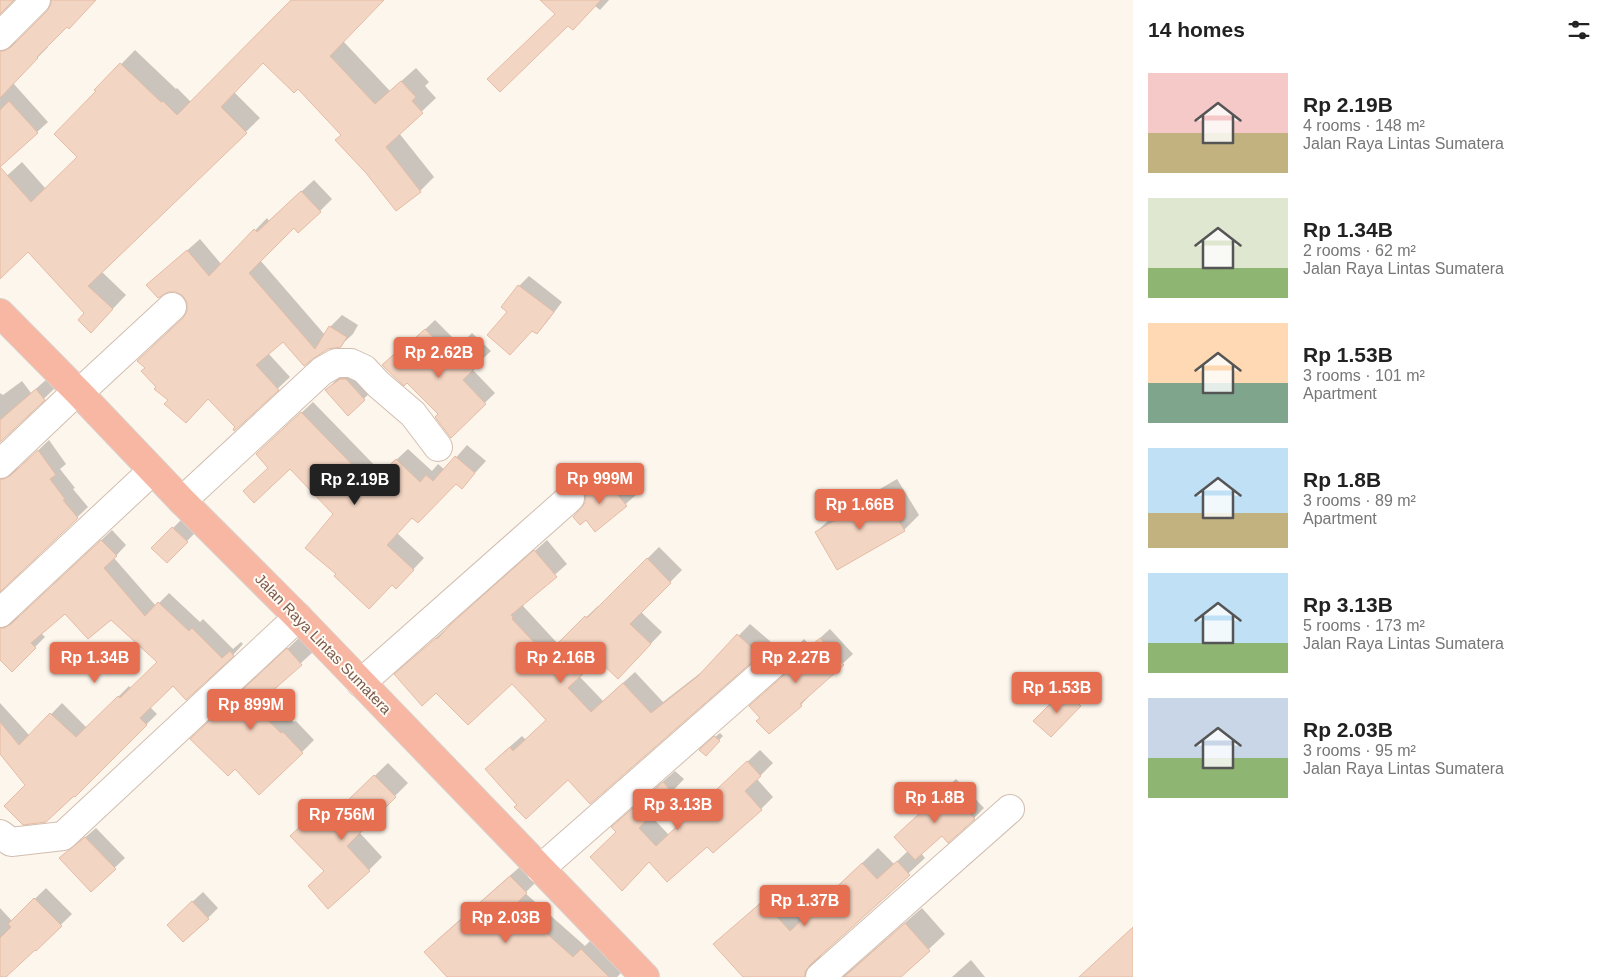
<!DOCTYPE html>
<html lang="en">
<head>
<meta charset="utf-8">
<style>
	:root { --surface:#fff; --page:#f2f2f2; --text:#222; --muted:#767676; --accent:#e76f51 }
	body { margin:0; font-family:Helvetica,sans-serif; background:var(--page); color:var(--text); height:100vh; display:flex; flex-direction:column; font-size:19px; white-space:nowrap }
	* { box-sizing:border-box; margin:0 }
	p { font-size:16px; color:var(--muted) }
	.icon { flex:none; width:28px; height:28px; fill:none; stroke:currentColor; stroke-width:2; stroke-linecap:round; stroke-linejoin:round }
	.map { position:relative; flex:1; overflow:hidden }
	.details { display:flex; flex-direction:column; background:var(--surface); width:475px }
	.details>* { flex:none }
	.price { position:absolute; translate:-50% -42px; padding:0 11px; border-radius:5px; background:var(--accent); color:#fff; font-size:16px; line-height:32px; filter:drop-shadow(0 1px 2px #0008) }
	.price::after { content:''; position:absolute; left:50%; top:30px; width:15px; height:11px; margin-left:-8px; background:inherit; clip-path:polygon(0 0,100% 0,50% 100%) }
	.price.active { background:#222; color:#fff }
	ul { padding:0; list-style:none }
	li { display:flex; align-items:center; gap:15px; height:125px; padding:0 15px }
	li span { display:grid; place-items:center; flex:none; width:140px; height:100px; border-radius:0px; color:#555 }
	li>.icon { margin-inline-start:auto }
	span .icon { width:60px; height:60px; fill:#fffc; stroke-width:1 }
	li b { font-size:21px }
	h2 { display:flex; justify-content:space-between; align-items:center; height:60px; padding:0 15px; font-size:21px }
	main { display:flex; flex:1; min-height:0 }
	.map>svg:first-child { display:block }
	.shadow { fill:#0003 }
	.building { fill:#f3d5c3; stroke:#e6bba3 }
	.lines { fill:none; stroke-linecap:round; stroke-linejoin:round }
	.minor-casing { stroke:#d1beb0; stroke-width:30 }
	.highway-casing { stroke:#dad1cd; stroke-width:30 }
	.minor { stroke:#fff; stroke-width:28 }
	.highway { stroke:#f7b7a3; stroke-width:28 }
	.labels { text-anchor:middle; stroke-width:4; stroke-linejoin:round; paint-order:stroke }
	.street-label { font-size:15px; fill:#7a5c4d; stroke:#fffaf3 }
</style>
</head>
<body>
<main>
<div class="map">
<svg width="1133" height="977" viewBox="0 0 1133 977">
	<rect width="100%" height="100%" fill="#fdf6ec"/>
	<g class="shadow">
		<polygon points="52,0 95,0 46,46 48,47 13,83 48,122 0,166 0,37 7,41 16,41 23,37 48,11 52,4"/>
		<polygon points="293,0 383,0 343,41 390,91 416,68 429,82 425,86 436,98 399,133 434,177 420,191 343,135 298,87 263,62 234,92 260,118 102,272 126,295 105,317 86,313 28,251 0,268 0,182 22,162 46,189 79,157 98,91 96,90 135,50 176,89 177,88 191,102"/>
		<polygon points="546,0 609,0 600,10 595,6 557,14"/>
		<polygon points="314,180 332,199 320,211 294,226 260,260 325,335 330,327 342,315 358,325 353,334 340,346 328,348 313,357 283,340 268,353 290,377 237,427 209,398 186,422 158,387 188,312 189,304 184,295 176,291 148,285 200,239 222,265 267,218 269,221"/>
		<polygon points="529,276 562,302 546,323 536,332 509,312 519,286"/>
		<polygon points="435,320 460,345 472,333 491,351 472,369 495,393 451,436 440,414 393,356 413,338 414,340"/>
		<polygon points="351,369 374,389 348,414 326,390 336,380"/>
		<polygon points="47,379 55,388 0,441 0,393 3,395 22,381 31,393"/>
		<polygon points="313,402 382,473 408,449 432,471 438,464 445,470 467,445 486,461 462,487 456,482 412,517 397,533 424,558 407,576 392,584 338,574 335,514 290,468 269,467 269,443"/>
		<polygon points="49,440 66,464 60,469 75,488 73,489 88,507 0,590 0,465 6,469 16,469 23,465"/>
		<polygon points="612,467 636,495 596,530 586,519 585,491"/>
		<polygon points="897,479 919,515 904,530 816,532 831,518"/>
		<polygon points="183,518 196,532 167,561 153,548"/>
		<polygon points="112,530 126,545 114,558 156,606 169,593 200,622 203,619 233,649 241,642 243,644 233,655 173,684 150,707 157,714 75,795 27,785 0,753 0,703 30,736 62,703 87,728 129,686 131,688 159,662 111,618 66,612 41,633 45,637 12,670 0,659 0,614 7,618 16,618 23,614"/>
		<polygon points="547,540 567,564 523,603 524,605 523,606 558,644 598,606 599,607 659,547 682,570 641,612 662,632 630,666 598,658 579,676 603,701 635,672 663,702 708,667 750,624 771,642 590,802 568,779 519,805 498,757 522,736 526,740 547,720 512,683 408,663 448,627 449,628"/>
		<polygon points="830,629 853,654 810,694 810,695 801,705 769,733 761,717 788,670 789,662 786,657 804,639 811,646"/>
		<polygon points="300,637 313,652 266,695 294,722 296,721 314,740 302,752 204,727"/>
		<polygon points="1074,681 1089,695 1050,735 1035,721"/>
		<polygon points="720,733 723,736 706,754 705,745"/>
		<polygon points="760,750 773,763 757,779 773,797 761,809 707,845 649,861 618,832 625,815 675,771 684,779 650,815 669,835"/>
		<polygon points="388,763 408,783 359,832 382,857 369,870 325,870 292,836 320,808 330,819"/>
		<polygon points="956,779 984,808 974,818 942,834 921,853 925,858 821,955 820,964 840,977 847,973 922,908 945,934 899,977 744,977 715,944 779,886 806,916 878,848 894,864 908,851 922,813 930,802"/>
		<polygon points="96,828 125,858 91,890 61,858"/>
		<polygon points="522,865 537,881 525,893 585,946 593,938 624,970 617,977 449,977 437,940"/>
		<polygon points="46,888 72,914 36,949 0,970 0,908 12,921"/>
		<polygon points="203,892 218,908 208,918 178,915"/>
		<polygon points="971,960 985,977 952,977"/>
	</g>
	<g class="building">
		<polygon points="0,0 14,0 0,14"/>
		<polygon points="51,0 96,0 69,29 67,27 37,57 38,58 0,98 0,51 4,51 11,47 47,11 51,4"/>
		<polygon points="291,0 384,0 330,56 375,104 401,81 416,97 412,101 423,113 386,147 421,192 396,211 366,173 335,140 341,135 298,89 294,93 263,63 221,107 247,133 88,286 113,309 91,333 78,320 84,313 28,252 0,279 0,110 9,101 38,133 0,167 31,202 77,157 54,134 96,91 94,90 120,63 161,102 163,101 177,115"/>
		<polygon points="540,0 601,0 573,30 568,26 500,92 487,79 555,14"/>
		<polygon points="301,191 321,212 298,233 294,228 249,273 315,349 329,326 347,337 341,347 328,349 314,358 304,366 283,342 256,365 279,390 234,431 233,429 235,427 208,399 186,423 164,404 168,400 154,389 156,387 141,371 145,368 137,361 183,318 187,311 187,303 183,296 176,292 168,292 158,298 146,285 187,250 209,276 254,229 257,232"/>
		<polygon points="518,285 554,312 537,334 532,331 510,355 487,335 507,312 501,307"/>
		<polygon points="425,329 449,354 462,341 482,361 463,380 486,404 451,438 435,417 438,414 407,383 404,386 382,365 402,347 403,349"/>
		<polygon points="340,379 346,379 365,400 348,416 325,390"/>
		<polygon points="36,389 45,400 0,442 0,420"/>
		<polygon points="301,412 370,483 396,459 420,482 426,475 433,481 455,456 475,473 462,489 456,484 418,523 412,518 387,545 414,570 396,589 392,585 369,609 334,576 336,574 305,548 333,514 290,469 254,503 243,491 268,468 256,454"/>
		<polygon points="38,450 56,475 50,479 65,499 63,500 78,518 0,592 0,479 4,479 11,475"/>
		<polygon points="602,476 627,506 595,532 586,520 580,525 573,517 585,503 585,495 583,491"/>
		<polygon points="882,493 905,531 837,570 815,532"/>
		<polygon points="172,527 188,542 167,563 151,548"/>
		<polygon points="101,540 117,556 104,568 145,616 158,602 189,631 192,628 222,658 230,651 234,656 186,700 173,686 140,718 147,725 75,797 74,796 46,822 23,825 4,806 25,785 0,754 0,722 19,745 50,713 76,737 118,696 120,698 157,662 111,620 88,639 65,614 31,643 36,648 12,672 0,660 0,628 4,628 11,624"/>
		<polygon points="534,550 557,577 511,615 513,617 512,619 546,655 585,616 587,618 647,558 671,583 630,624 651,644 618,679 598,660 568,688 591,712 623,683 651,713 698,676 737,634 760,655 590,804 568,780 526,819 514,807 517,805 485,769 510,747 513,751 546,720 512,684 468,725 436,693 422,706 394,674 436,638 437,639 451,624"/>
		<polygon points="820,638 844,665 800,704 802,706 769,734 756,721 760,718 749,706 783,676 787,670 787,662 785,656 794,648 800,655"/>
		<polygon points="287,648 302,665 254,707 281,733 283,732 303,753 259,795 235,769 228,776 190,739"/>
		<polygon points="1064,690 1081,706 1051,737 1033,721"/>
		<polygon points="714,736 720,741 706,756 699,750"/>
		<polygon points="747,761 761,776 745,791 762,810 713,853 707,847 667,882 649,862 622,891 590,857 616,832 611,827 663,782 672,792 639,828 656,846"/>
		<polygon points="374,775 396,797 347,846 370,871 328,909 308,886 324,871 290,836 306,821 316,831"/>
		<polygon points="945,787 975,819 948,843 942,836 915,860 894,837 920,813 919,812"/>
		<polygon points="85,837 116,869 91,892 59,858"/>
		<polygon points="897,861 910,875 810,965 805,972 805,977 743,977 713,944 763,901 790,931 862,863 877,879"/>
		<polygon points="510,876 527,893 515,905 573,957 581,949 609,977 447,977 424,952"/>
		<polygon points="34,898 62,926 36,951 35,950 6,977 0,977 0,938 11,927 8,924"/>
		<polygon points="192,901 209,919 183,942 167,925"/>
		<polygon points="905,923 930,951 901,977 844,977"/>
		<polygon points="1133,927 1133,977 1079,977"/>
	</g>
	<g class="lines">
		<defs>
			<g id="minor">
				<polyline points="0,36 36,0"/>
				<polyline points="79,393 172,307"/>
				<polyline points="0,464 77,391"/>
				<polyline points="182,501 322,371 336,363 351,363 364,369 378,384 413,414 438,447"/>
				<polyline points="0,613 152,471"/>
				<polyline points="361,683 570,498"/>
				<polyline points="0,834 11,842 63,836 298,617"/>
				<polyline points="540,869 772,665"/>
				<polyline points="820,977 1010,809"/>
			</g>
			<polyline id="highway" points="0,313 79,393 182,501 298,617 645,977"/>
		</defs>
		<use href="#minor" class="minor-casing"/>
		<use href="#highway" class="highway-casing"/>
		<use href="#minor" class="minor"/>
		<use href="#highway" class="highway"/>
	</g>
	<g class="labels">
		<g class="street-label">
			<text transform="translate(323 644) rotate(46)" y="5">Jalan Raya Lintas Sumatera</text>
		</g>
	</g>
</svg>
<b class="price" style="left:439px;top:379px">Rp 2.62B</b>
<b class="price" style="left:600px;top:505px">Rp 999M</b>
<b class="price active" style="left:355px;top:506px">Rp 2.19B</b>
<b class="price" style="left:860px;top:531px">Rp 1.66B</b>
<b class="price" style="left:95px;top:684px">Rp 1.34B</b>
<b class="price" style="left:561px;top:684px">Rp 2.16B</b>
<b class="price" style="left:796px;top:684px">Rp 2.27B</b>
<b class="price" style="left:1057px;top:714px">Rp 1.53B</b>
<b class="price" style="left:251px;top:731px">Rp 899M</b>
<b class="price" style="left:935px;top:824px">Rp 1.8B</b>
<b class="price" style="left:678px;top:831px">Rp 3.13B</b>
<b class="price" style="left:342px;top:841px">Rp 756M</b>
<b class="price" style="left:805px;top:927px">Rp 1.37B</b>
<b class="price" style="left:506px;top:944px">Rp 2.03B</b>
</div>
<section class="details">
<h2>14 homes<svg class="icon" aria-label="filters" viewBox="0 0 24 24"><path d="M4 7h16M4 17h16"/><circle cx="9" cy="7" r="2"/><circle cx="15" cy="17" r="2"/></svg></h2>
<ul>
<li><span style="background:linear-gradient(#f6c9c9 60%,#c2b280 0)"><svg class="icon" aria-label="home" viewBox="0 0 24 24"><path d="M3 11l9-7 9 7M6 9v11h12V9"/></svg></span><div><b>Rp 2.19B</b><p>4 rooms · 148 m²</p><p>Jalan Raya Lintas Sumatera</p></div></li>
<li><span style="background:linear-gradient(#dfe7d0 70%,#8fb573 0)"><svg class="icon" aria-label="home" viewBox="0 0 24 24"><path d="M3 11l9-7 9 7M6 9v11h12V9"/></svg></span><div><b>Rp 1.34B</b><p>2 rooms · 62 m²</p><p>Jalan Raya Lintas Sumatera</p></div></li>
<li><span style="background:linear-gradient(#ffd9b3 60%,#7fa58c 0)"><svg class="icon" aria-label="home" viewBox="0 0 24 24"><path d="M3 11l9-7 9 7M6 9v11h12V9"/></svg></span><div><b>Rp 1.53B</b><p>3 rooms · 101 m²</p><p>Apartment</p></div></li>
<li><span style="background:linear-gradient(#bfe0f5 65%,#c2b280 0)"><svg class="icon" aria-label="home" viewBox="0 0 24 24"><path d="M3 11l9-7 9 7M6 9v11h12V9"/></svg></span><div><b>Rp 1.8B</b><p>3 rooms · 89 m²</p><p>Apartment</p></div></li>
<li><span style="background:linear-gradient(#bfe0f5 70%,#8fb573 0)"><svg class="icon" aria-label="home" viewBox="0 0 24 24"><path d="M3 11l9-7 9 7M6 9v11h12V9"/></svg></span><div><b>Rp 3.13B</b><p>5 rooms · 173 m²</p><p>Jalan Raya Lintas Sumatera</p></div></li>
<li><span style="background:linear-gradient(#c9d6e8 60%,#8fb573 0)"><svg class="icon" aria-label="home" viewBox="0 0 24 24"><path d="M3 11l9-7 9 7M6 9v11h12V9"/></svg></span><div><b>Rp 2.03B</b><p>3 rooms · 95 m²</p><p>Jalan Raya Lintas Sumatera</p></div></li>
</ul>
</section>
</main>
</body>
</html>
